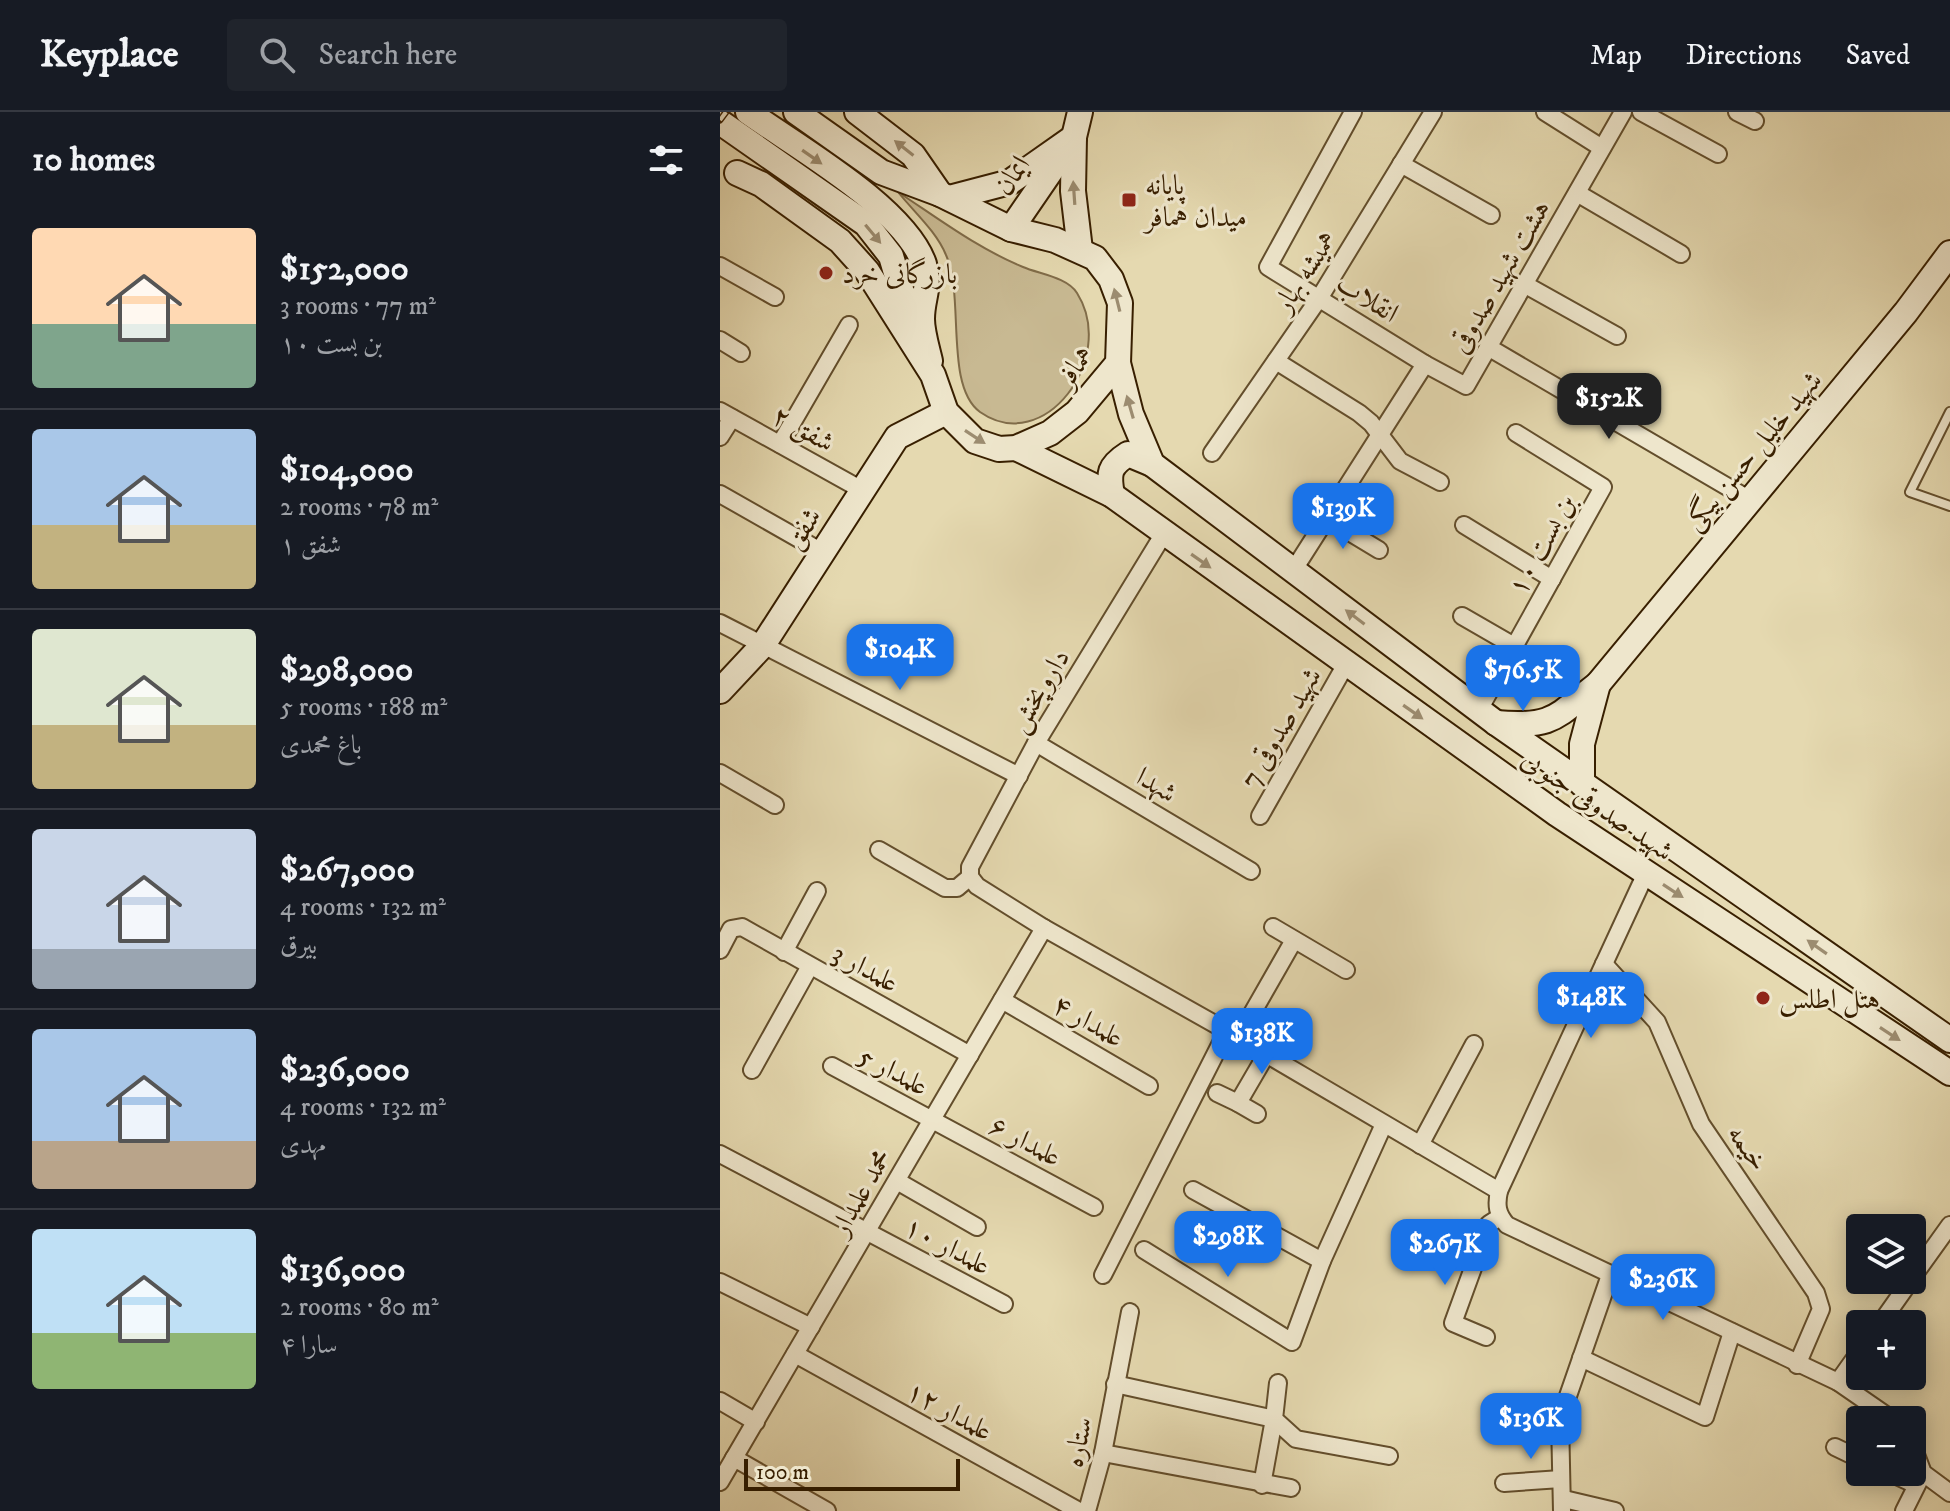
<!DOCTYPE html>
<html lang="en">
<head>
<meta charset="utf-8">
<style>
	:root { --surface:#171b24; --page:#20242c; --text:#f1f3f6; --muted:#9ea1a6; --line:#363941; --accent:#1a73e8 }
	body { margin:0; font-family:"IM FELL DW Pica",Amiri,serif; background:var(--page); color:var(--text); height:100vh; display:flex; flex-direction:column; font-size:30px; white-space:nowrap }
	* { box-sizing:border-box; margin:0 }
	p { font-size:26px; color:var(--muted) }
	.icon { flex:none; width:44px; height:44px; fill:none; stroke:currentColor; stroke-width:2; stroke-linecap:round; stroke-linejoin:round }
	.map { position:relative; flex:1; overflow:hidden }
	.panel { display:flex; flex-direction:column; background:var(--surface); width:720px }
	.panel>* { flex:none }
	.controls { position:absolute; left:1126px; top:1102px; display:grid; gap:16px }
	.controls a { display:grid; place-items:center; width:80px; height:80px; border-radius:8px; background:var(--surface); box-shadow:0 4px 20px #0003; font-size:40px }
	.scale { position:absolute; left:24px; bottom:20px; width:216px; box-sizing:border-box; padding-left:8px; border:4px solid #381f00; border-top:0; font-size:22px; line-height:28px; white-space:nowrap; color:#381f00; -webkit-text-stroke:6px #eee6cc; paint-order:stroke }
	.price { position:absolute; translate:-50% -68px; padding:0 18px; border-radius:16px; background:var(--accent); color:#fff; font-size:26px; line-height:52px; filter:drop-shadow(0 2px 4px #0008) }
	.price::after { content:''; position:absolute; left:50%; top:48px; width:24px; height:18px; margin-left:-12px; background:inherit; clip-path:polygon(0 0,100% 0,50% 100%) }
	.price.selected { background:#222; color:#fff }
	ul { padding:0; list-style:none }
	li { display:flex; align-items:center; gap:24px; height:200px; padding:0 32px }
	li+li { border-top:2px solid var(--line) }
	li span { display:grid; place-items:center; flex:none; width:224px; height:160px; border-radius:8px; color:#555 }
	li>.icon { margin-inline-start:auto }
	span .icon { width:96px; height:96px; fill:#fffc; stroke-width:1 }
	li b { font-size:34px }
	h2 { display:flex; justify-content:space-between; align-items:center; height:96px; padding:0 32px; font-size:34px }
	header { display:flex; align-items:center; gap:48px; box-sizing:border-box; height:112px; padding:0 40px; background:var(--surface); border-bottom:2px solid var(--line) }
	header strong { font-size:38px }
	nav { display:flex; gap:44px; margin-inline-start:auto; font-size:28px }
	.search { width:560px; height:72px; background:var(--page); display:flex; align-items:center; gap:20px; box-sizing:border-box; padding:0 28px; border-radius:8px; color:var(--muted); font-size:30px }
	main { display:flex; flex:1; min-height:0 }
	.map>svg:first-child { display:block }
	.green { fill:#c8b992; stroke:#806c49; stroke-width:2 }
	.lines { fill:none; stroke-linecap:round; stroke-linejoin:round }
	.lane-casing { stroke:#634e2c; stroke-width:12 }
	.street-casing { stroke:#634e2c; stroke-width:20 }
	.secondary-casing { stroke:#381f00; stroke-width:28 }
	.lane { stroke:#eee6cc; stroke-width:8 }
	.street { stroke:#eee6cc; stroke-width:16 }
	.secondary { stroke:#eee6cc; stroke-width:24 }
	.rail-casing { stroke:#381f00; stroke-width:7 }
	.rail { stroke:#eee6cc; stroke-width:4; stroke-dasharray:12; stroke-linecap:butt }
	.oneway { fill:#9c8c70 }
	.poi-dot { fill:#8f2418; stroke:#eee6cc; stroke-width:3 }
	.labels { text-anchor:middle; stroke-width:6; stroke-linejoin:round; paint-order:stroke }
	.street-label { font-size:28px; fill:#381f00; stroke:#eee6cc }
	.poi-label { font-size:28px; fill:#381f00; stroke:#eee6cc; text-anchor:start }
</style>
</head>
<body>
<header>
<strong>Keyplace</strong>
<div class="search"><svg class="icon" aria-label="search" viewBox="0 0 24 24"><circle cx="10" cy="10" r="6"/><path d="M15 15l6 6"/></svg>Search here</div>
<nav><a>Map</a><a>Directions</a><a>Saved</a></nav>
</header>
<main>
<section class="panel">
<h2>10 homes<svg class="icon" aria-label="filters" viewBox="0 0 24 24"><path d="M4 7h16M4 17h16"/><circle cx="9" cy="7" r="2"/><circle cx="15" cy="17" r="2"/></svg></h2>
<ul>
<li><span style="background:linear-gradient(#ffd9b3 60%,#7fa58c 0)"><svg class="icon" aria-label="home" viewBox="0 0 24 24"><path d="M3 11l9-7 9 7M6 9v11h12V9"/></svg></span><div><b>$152,000</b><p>3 rooms · 77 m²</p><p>بن بست ۱۰</p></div></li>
<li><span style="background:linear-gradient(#a9c7e8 60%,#c2b280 0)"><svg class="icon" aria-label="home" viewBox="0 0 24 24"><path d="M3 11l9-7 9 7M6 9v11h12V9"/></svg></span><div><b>$104,000</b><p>2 rooms · 78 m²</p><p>شفق ۱</p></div></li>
<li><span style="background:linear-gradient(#dfe7d0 60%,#c2b280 0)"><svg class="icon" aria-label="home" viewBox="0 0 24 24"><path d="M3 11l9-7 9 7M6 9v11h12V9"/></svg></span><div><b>$298,000</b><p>5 rooms · 188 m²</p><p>باغ محمدی</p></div></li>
<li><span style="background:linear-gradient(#c9d6e8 75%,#9aa5b1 0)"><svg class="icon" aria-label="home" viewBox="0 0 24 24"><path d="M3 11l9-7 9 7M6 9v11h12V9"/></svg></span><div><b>$267,000</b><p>4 rooms · 132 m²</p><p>بیرق</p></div></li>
<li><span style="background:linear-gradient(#a9c7e8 70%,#b9a48a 0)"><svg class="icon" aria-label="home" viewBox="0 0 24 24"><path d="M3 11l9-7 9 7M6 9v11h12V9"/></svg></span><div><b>$236,000</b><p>4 rooms · 132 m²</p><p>مهدی</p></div></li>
<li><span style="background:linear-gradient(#bfe0f5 65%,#8fb573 0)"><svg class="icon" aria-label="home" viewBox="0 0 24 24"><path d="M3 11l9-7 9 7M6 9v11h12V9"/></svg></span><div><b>$136,000</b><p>2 rooms · 80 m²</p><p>سارا ۴</p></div></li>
</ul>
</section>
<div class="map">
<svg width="1230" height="1399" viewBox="0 0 1230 1399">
	<rect width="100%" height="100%" fill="#e5d9b0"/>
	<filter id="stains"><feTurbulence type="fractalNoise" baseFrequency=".0025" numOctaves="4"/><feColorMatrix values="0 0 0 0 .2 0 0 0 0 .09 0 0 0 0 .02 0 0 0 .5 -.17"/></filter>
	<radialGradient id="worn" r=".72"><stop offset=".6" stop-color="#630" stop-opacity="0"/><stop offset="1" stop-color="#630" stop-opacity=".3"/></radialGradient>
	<path class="green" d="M178 80C219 107 257 136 303 155 319 162 347 165 357 181 398 246 324 345 260 300 224 274 245 183 226 143 216 119 194 100 178 80Z"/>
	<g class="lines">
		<defs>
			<polyline id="lane" points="1230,300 1190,380 1230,394"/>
			<g id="street">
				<polyline points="633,0 548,155 705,252"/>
				<polyline points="825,0 882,36"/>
				<polyline points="921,0 998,42"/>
				<polyline points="1017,0 1035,9"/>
				<polyline points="681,52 771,103"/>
				<polyline points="857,81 961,142"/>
				<polyline points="0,154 55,185"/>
				<polyline points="804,172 897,224"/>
				<polyline points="0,228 21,241"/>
				<polyline points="768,235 1030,388"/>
				<polyline points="556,249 639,301 651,311 680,349 720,370"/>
				<polyline points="0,299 142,378"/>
				<polyline points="0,325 12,306"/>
				<polyline points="60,332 129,213"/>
				<polyline points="492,341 600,185 713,0"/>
				<polyline points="0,382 102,440"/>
				<polyline points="606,406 659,438"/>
				<polyline points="744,413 832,467"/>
				<polyline points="573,459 705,252 746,274 903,0"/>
				<polyline points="742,504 794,534"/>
				<polyline points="0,511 299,664"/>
				<polyline points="759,598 883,375 796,321"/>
				<polyline points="316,631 531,759"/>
				<polyline points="0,661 55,693"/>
				<polyline points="540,704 626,552"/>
				<polyline points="159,738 225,776 237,776 250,765"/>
				<path d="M926 761 779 1079C776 1093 777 1102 787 1113L1118 1270 1173 1308"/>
				<polyline points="250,765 257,774 324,816 507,919 779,1079"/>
				<polyline points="250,765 250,755 316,631 443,423"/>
				<polyline points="553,815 626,858"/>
				<polyline points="0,838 11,817 22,815 250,943"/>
				<polyline points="64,840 97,779"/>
				<polyline points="884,852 937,910 981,1012 1096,1181 1101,1197 1077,1253"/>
				<polyline points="282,888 429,974"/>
				<polyline points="518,926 574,828"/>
				<polyline points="112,954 374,1095"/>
				<polyline points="32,958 90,854"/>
				<polyline points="497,981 518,991"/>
				<polyline points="537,1002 518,991 546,943"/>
				<polyline points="700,1033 754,932"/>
				<polyline points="0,1042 284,1192"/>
				<polyline points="177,1069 257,1115"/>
				<polyline points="473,1078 602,1149"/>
				<polyline points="424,1138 572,1230 602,1149 664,1012"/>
				<polyline points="383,1163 507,919"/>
				<polyline points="1192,1166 1230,1113"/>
				<polyline points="0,1170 91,1215"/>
				<polyline points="1160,1212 1191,1168"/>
				<polyline points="766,1225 733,1211 769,1112 780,1105"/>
				<polyline points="75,1242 359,1399"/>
				<polyline points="861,1246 985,1305 1012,1220"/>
				<polyline points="1118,1270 1140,1239"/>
				<polyline points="558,1271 554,1307 576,1327 669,1344"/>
				<polyline points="395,1272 554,1307 542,1373"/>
				<polyline points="0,1289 36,1310"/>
				<polyline points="1192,1332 1203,1361 1230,1381"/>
				<polyline points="1115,1335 1140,1347"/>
				<polyline points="383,1341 571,1376"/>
				<polyline points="14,1346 107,1399"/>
				<polyline points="1168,1360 1196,1373"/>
				<polyline points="0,1370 324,816"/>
				<polyline points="784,1371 841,1367"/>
				<polyline points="844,1387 895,1399"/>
				<polyline points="367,1399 383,1341 410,1200"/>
				<polyline points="842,1399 840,1307 890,1163"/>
				<polyline points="1184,1399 1203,1361"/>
			</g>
			<g id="secondary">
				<path d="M28 0C77 35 185 96 204 152 211 176 202 185 202 207 202 220 207 236 210 249"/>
				<polyline points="137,0 193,43 220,82"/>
				<polyline points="0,10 146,112 171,144 182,181 202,206"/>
				<polyline points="354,25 353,79 360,138"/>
				<polyline points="17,61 41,72 120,129 147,159 213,263 226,300 255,329 279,337 296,336 330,321 357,300 398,251 400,191 391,167 375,146 335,128 291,117 220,82 161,60 76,0"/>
				<polyline points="229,86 290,70 354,25"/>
				<polyline points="291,117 354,25 360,0"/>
				<polyline points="398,251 411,302 432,352 776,611 1230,928"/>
				<polyline points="296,336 392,383 837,702 1230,961"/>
				<path d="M392 383C388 361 389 354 408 342L432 352"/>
				<polyline points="878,572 1186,200 1230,141"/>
				<polyline points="0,579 43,533 177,325 226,300"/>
				<path d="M776 611C834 616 835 605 878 572L862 632V672"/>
			</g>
		</defs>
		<use href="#lane" class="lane-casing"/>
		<use href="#street" class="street-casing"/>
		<use href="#secondary" class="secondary-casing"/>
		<use href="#lane" class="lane"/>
		<use href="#street" class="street"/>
		<use href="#secondary" class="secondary"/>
		<defs>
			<polyline id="rail" points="0,8 6,0"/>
		</defs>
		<use href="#rail" class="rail-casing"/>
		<use href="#rail" class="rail"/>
	</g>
	<defs><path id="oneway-solid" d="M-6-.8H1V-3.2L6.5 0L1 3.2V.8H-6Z" transform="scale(2)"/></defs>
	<g class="oneway">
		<use href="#oneway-solid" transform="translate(184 36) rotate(-142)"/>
		<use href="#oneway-solid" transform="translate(92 45) rotate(35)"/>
		<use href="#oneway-solid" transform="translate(354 81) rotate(-94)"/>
		<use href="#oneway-solid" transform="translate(153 122) rotate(50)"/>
		<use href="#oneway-solid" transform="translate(397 188) rotate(-104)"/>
		<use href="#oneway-solid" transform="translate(410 295) rotate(-106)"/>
		<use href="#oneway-solid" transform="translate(255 325) rotate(33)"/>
		<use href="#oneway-solid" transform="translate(481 449) rotate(35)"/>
		<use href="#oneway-solid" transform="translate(635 505) rotate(-143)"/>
		<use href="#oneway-solid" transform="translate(693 600) rotate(35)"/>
		<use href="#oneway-solid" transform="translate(953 779) rotate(33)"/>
		<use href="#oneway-solid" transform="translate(1097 835) rotate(-145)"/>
		<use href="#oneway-solid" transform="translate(1170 922) rotate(33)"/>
	</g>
	<g class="poi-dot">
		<rect x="401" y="80" width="16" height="16" rx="4"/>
		<circle cx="106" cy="161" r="8"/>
		<circle cx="1043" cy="886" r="8"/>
	</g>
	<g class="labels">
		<g class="street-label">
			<text transform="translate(291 63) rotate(-56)" y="10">ایمان</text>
			<text transform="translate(584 159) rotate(-57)" y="10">همیشه بهار</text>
			<text transform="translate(779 164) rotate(-60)" y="10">هشت شهید صدوقی</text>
			<text transform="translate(648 185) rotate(32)" y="10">انقلاب</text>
			<text transform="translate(354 254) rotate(-54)" y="10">همافر</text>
			<text transform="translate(84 316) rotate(29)" y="10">شفق ۲</text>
			<text transform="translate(1032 338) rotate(-50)" y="10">شهید خلیل حسن بیگی</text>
			<text transform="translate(82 416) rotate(-57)" y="10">شفق</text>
			<text transform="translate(821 432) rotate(-61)" y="10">بن بست ۱۰</text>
			<text transform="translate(318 578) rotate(-59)" y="10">داروپخش</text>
			<text transform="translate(560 615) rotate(-60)" y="10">شهید صدوقی 7</text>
			<text transform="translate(437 672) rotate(31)" y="10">شهدا</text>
			<text transform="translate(878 692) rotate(34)" y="10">شهید صدوقی جنوبی</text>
			<text transform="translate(146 855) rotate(29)" y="10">علمدار 3</text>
			<text transform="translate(369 908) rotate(30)" y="10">علمدار ۴</text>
			<text transform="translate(174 958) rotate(28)" y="10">علمدار 5</text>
			<text transform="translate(306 1028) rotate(28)" y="10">علمدار ۶</text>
			<text transform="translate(1029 1035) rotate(55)" y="10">خیمه</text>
			<text transform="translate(140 1080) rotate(-60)" y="10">محمد علمدار</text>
			<text transform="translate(228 1133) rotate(28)" y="10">علمدار ۱۰</text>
			<text transform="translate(230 1298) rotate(29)" y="10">علمدار ۱۲</text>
			<text transform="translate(357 1330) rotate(-78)" y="10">ستاره</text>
		</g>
		<g class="poi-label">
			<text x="425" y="82">پایانه<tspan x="425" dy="32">میدان همافر</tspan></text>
			<text x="122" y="171">بازرگانی خرد</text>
			<text x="1059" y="896">هتل اطلس</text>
		</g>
	</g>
	<rect width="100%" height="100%" filter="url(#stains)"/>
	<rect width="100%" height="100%" fill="url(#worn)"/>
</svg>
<div class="controls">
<a><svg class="icon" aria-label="layers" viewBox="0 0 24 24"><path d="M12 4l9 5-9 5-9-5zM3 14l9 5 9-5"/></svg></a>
<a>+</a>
<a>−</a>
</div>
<div class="scale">100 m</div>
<b class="price selected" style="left:889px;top:329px">$152K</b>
<b class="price" style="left:623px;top:439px">$139K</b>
<b class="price" style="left:180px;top:580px">$104K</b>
<b class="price" style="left:803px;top:601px">$76.5K</b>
<b class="price" style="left:871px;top:928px">$148K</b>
<b class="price" style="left:542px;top:964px">$138K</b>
<b class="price" style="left:508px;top:1167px">$298K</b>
<b class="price" style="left:725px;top:1175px">$267K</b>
<b class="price" style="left:943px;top:1210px">$236K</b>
<b class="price" style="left:811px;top:1349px">$136K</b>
</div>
</main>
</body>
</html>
